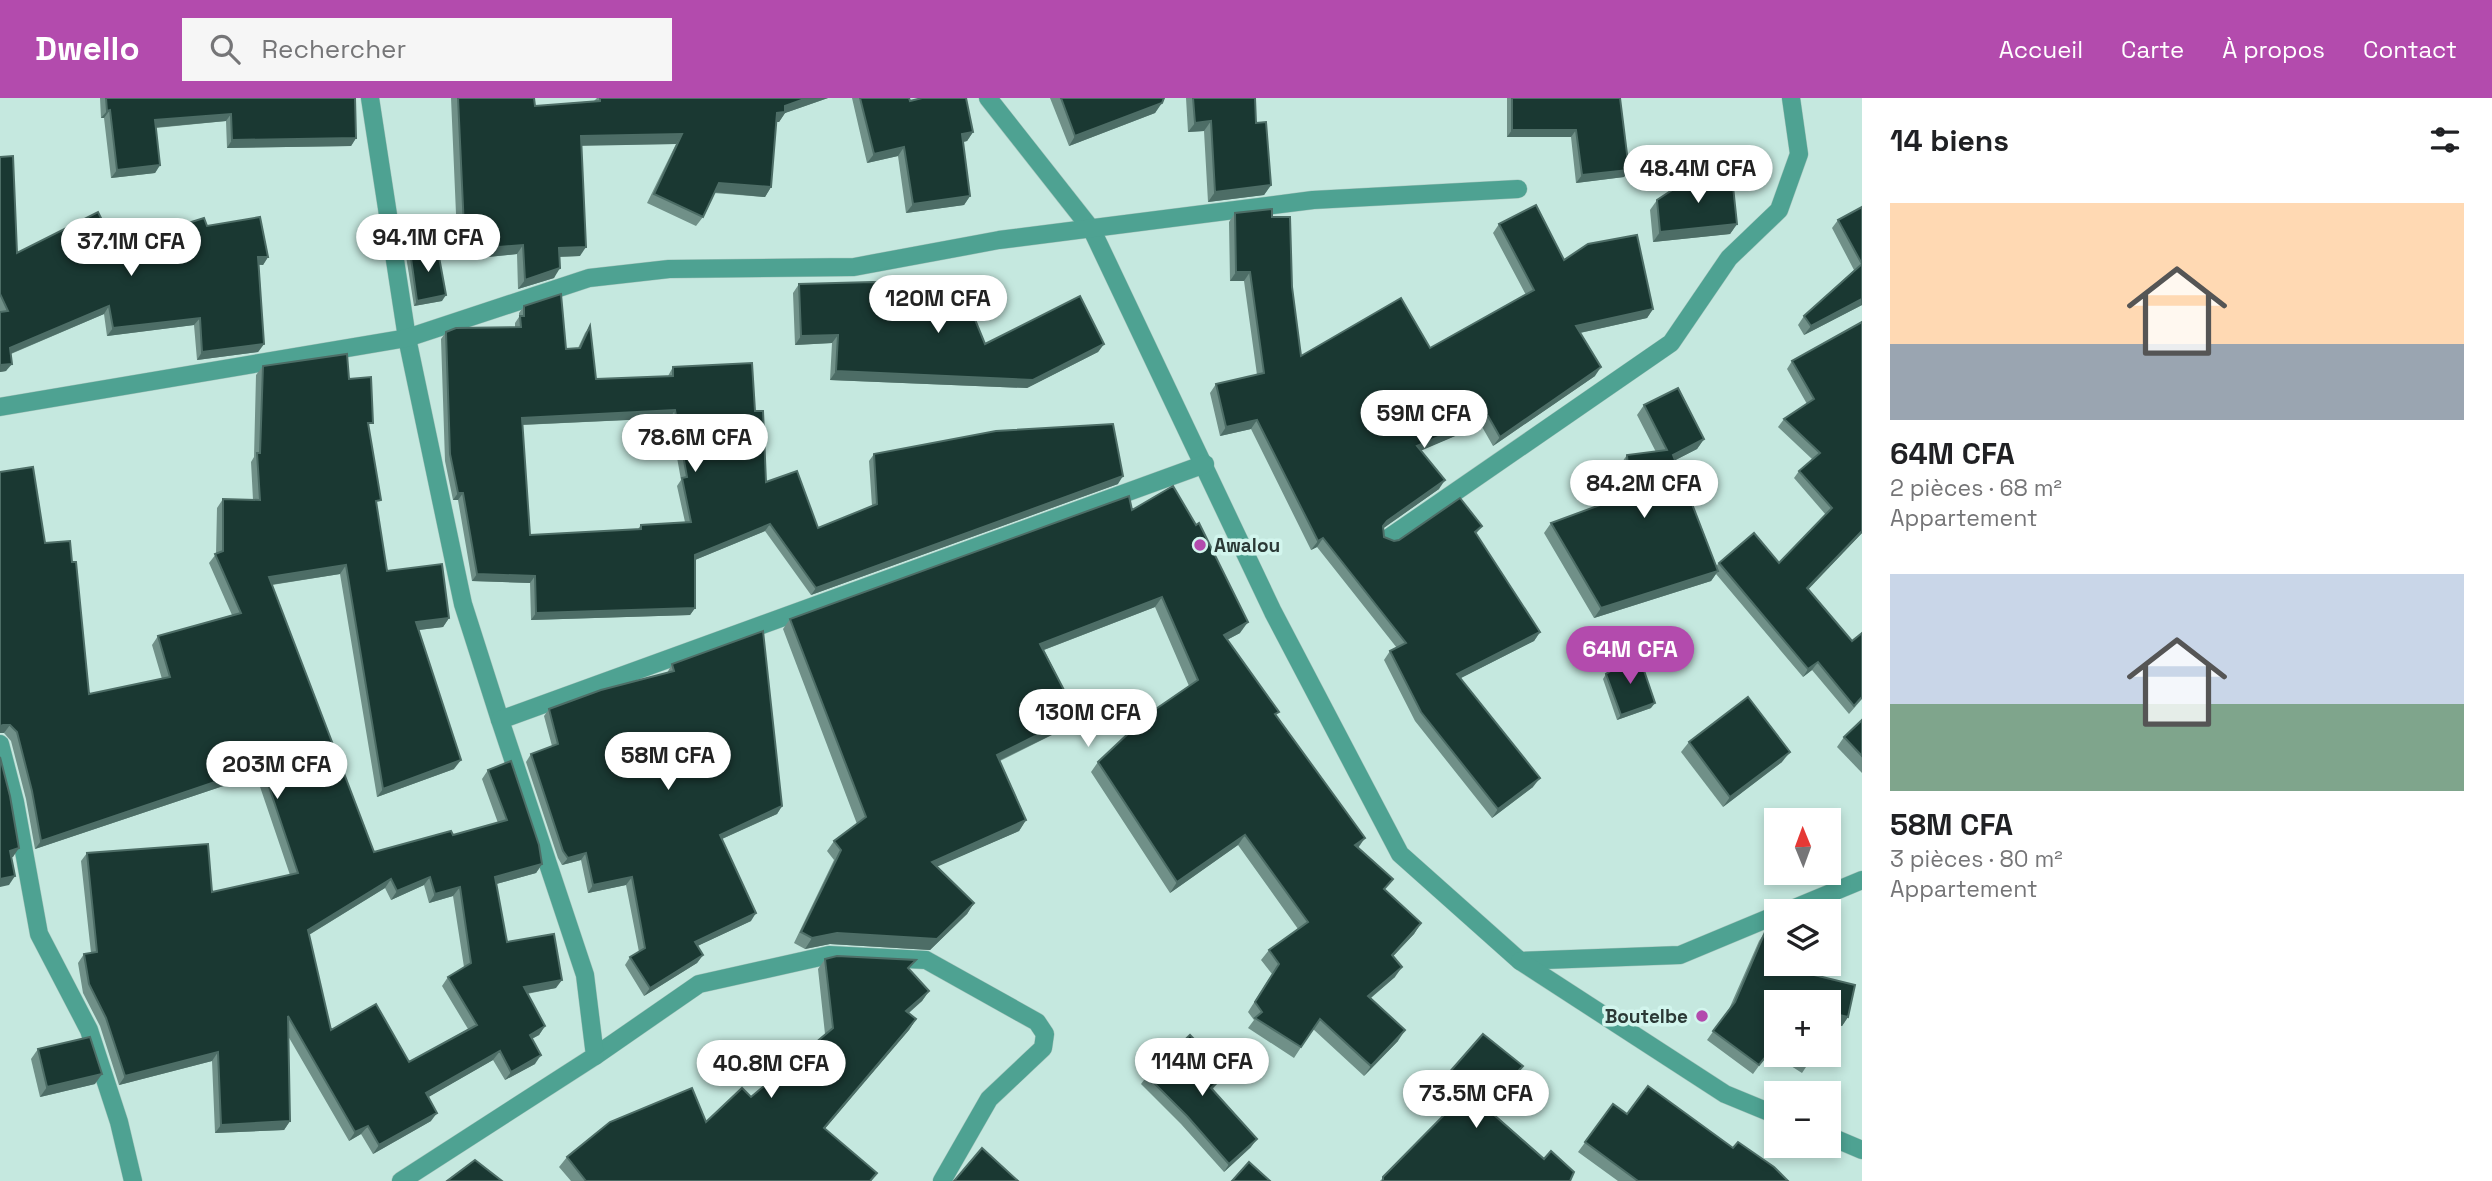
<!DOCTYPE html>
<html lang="fr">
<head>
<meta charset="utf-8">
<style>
	:root { --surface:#fff; --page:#f6f6f6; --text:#202124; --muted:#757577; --accent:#b34bad }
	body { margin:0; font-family:"Space Grotesk",sans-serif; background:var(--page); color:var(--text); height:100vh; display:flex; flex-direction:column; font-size:26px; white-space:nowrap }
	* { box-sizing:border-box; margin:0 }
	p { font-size:23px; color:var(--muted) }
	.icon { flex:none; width:38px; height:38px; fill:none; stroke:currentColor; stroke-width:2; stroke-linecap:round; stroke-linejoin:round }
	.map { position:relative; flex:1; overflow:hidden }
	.sheet { display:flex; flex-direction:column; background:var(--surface); width:630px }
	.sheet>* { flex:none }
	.needle { width:46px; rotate:359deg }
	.buttons { position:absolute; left:1764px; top:710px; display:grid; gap:14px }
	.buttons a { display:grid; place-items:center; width:77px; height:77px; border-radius:0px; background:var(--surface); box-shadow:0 4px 10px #0003; font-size:35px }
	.price { position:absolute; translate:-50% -60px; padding:0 16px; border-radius:24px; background:#fff; color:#222; font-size:23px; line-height:46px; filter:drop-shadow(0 2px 4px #0008) }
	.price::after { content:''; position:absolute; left:50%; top:42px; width:21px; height:16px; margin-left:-10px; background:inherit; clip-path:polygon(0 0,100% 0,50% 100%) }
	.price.active { background:var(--accent); color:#fff }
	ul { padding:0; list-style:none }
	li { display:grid; align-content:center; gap:14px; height:371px; padding:0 28px }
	li span { display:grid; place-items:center; height:217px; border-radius:0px; color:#555 }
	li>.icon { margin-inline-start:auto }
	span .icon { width:126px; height:126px; fill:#fffc; stroke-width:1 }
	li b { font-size:30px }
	h2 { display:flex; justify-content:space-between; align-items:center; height:84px; padding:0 28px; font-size:30px }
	header { display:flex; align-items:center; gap:42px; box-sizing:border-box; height:98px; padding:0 35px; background:var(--accent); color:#fff }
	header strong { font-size:33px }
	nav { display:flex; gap:38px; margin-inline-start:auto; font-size:24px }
	.search { width:490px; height:63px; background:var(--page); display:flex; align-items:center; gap:18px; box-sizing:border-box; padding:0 24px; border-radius:0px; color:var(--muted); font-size:26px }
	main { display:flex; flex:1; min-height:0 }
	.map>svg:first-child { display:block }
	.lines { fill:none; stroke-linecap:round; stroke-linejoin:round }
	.minor-casing { stroke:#a6c5bd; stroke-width:19 }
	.minor { stroke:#4ea292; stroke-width:18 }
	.wall { fill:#709088; fill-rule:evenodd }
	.shaded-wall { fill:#4d6d66 }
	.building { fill:#1a3832; stroke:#4d6d66; stroke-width:2; fill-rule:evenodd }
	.poi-dot { fill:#b34bad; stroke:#d2f5ed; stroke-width:2.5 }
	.labels { text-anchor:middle; stroke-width:7; stroke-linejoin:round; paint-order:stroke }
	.poi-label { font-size:19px; font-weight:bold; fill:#2b3936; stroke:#d2f5ed; text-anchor:start }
</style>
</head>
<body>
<header>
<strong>Dwello</strong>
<div class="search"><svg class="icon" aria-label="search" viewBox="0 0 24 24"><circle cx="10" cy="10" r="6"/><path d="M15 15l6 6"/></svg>Rechercher</div>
<nav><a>Accueil</a><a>Carte</a><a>À propos</a><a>Contact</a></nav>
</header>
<main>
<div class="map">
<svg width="1862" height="1083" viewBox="0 0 1862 1083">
	<rect width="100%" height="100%" fill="#c5e8df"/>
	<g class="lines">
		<defs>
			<g id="minor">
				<polyline points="370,0 407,240 463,506 500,622"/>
				<polyline points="988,0 1092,132 1273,514 1400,756 1520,863 1680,857 1776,817"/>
				<polyline points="0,309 407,240 589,180 669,171 854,169 999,142 1313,102 1518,91"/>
				<polyline points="1387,441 1671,245 1729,160 1779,112 1799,56 1791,0"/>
				<polyline points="0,646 15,704 39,836 89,932 119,1024 133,1083"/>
				<polyline points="1785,814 1862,782"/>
				<polyline points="1520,863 1725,996 1776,1017"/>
				<polyline points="595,958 699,886 829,857 926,862 1037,924 1045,936 1043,950 989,1001 942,1083"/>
				<polyline points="1829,1038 1862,1052"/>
				<polyline points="401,1083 595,958 585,877 500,622 1205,366"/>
			</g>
		</defs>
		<use href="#minor" class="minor-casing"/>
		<use href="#minor" class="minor"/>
	</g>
	<g class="wall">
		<polygon points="100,0 355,0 356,40 351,48 227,50 226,23 156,30 160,67 155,75 111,80 104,20 101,20"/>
		<polygon points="451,0 534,0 535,8 594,3 597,0 828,0 785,15 779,24 776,24 771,89 765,99 714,95 703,119 696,128 647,105 676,46 582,47 580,158 559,159 554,180 518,191 517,156 458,162"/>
		<polygon points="852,0 909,0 910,3 973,34 967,43 963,44 970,98 964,107 906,115 898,58 867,65"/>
		<polygon points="1050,0 1164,0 1155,15 1069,48"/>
		<polygon points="1186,0 1255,0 1256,25 1271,87 1264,97 1208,104 1204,33 1188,34"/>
		<polygon points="1507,0 1620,0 1629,72 1624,79 1576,85 1571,39 1507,39"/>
		<polygon points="0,59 17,155 115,148 207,128 268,159 263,167 259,167 264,246 258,254 197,262 194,227 107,238 104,216 11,256 6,273 0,274"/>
		<polygon points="1657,102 1737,126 1730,136 1653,144 1650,112"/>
		<polygon points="1862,109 1862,207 1804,237 1798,227 1804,218 1854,172 1832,130 1838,122"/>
		<polygon points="1235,115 1272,119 1292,189 1301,258 1430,250 1526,197 1493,135 1499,126 1653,211 1647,220 1580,235 1595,278 1493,348 1481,327 1421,352 1439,391 1383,430 1384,439 1394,443 1482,428 1476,436 1540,534 1534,543 1461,580 1533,689 1492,720 1415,623 1384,562 1390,553 1397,550 1317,449 1311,452 1251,331 1220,338 1210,295 1216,286 1257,277 1244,183 1230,183 1229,124"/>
		<polygon points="410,153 442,203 414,208 406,158"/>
		<polygon points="799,186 903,221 985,246 1104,246 1098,254 1027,290 830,282 832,245 795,247 793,195"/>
		<path d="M524 208 566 251 578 250 585 235 590 228 596 281 668 278 673 269 755 313 766 384 818 430 872 408 869 363 874 356 1118 386 811 497 765 433 695 462V510L690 517 531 522 530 485 472 483 458 402H453L445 363 441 241 446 234 515 229V225L519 219V215ZM670 320 681 382 677 388 685 424 641 427 638 431 530 437 522 327Z"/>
		<polygon points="1862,224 1862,435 1808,491 1862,601 1849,616 1812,572 1803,579 1716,476 1711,483 1594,520 1544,435 1551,425 1623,399 1620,367 1627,357 1656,354 1637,317 1644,307 1704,341 1697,351 1675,362 1716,468 1719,465 1779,465 1826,417 1794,380 1799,373 1812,361 1778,329 1784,321 1807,306 1787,271 1792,263"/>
		<path d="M263 268 349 281 369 330 377 408 387 473 449 520 443 529 419 532 454 671 377 699 340 476 272 487 374 754 453 737 498 725 482 681 488 672 542 766 536 775 496 786 507 844 556 890 527 896 545 928 539 937 532 941 535 966 505 982 493 962 428 999 431 1023 373 1056 361 1036 349 1043 288 938 290 1023 284 1032 215 1035 212 963 119 987 100 928 83 895 78 865 84 856 91 855 81 763 87 755 212 794 290 777 256 677 35 751 26 701 11 643 4 635 45 445 72 464 89 596 162 581 152 547 158 538 232 517 209 465 216 456 217 410 223 401 253 402 251 364 254 359 256 277ZM424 787 429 805 453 798 464 869 448 879 442 888 468 931 409 964 331 932 309 837 385 790 391 802Z"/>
		<polygon points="1132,412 1240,535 1227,542 1358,750 1385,792 1421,825 1414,836 1393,858 1395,879 1371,900 1398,943 1364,978 1313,931 1294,960 1248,930 1254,922 1248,914 1272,876 1261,862 1269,852 1298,831 1238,747 1170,795 1091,674 1098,664 1189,588 1155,509 1044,552 1077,617 1070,628 1000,663 1026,722 1019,733 937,768 974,805 967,816 930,852 830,846 805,851 794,845 834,762 827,753 834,743 857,726 783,531 790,521"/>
		<polygon points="672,566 782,708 777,716 722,741 751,823 697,848 703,857 697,865 644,898 625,867 630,859 639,854 626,787 588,795 581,762 562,767 558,760 526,664 531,656 552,648 544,618 549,611 667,575"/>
		<polygon points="1606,576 1651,610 1617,622 1603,581"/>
		<polygon points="1862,622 1862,675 1837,649 1844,639"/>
		<polygon points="1689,644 1782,664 1723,709 1681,654"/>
		<polygon points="1765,834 1802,874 1848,919 1842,928 1833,926 1776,905 1776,957 1814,957 1802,975 1769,954 1753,976 1707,942 1729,911 1759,843"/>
		<polygon points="825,861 909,871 929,893 922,903 909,915 916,921 909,932 824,1030 877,1075 871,1083 571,1083 559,1069 567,1059 706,1024 751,999 825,936 818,871"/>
		<polygon points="38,951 95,986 40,999 31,961"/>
		<polygon points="1523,968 1518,975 1486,1009 1570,1083 1380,1083 1444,1017 1428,1000 1433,993"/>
		<polygon points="1147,978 1220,982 1212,992 1251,1049 1224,1074 1181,1026 1141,986"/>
		<polygon points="1613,1006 1627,1016 1733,1050 1788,1083 1618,1083 1578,1054"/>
	</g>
	<g class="shaded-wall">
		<polygon points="807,0 828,0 785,15 779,24 771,24 777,15 785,8"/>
		<polygon points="1162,5 1155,15 1069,48 1075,38"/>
		<polygon points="110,12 104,20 101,20 107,13"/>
		<polygon points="231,16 226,23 150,30 155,22"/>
		<polygon points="1211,23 1204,33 1188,34 1195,25"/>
		<polygon points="1512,32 1576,32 1571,39 1507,39"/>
		<polygon points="973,34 967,43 955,46 962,36"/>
		<polygon points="682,36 676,46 575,48 581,38"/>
		<polygon points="356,40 351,48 227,50 232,42"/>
		<polygon points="904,49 898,58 867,65 874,56"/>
		<polygon points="160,67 155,75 111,80 117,72"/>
		<polygon points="1629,72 1624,79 1576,85 1582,77"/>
		<polygon points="719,85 771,89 765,99 712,94"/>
		<polygon points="1271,87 1264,97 1208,104 1215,94"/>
		<polygon points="970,98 964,107 906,115 913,106"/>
		<polygon points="1737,126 1730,136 1653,144 1660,134"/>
		<polygon points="523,147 517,156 458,162 465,152"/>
		<polygon points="586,149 580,158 552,159 559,150"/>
		<polygon points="258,159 268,159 263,167 253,166"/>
		<polygon points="560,170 554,180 518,191 525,182"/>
		<polygon points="1236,174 1250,174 1244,183 1230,183"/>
		<polygon points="446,197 442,203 414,208 417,203"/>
		<polygon points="1862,201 1862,207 1804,237 1811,228"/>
		<polygon points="109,208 104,216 5,258 10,250"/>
		<polygon points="1653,211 1647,220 1570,237 1576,228"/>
		<polygon points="200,220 194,227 107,238 113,230"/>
		<polygon points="838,237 832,245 795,247 801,238"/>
		<polygon points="264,246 258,254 197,262 202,254"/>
		<polygon points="1104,246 1098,254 1027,290 830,282 836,273"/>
		<polygon points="12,266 6,273 0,274 0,267"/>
		<polygon points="1601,269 1595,278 1493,348 1500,339"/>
		<polygon points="675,312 670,320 517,327 522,320"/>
		<polygon points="1488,318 1481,327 1411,357 1417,348"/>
		<polygon points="1257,322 1251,331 1220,338 1226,329"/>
		<polygon points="1704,341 1697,351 1666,367 1673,357"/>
		<polygon points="1123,378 1118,386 811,497 816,490"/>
		<polygon points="1445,382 1439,391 1381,432 1387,423"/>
		<polygon points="458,395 463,395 458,402 453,402"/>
		<polygon points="770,426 765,433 690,464 695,457"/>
		<polygon points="1862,433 1862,435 1802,498 1807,490"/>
		<polygon points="1323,440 1317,449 1311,452 1318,443"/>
		<polygon points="346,467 340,476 263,488 269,479"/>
		<polygon points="1718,473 1711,483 1594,520 1601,510"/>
		<polygon points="477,476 535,478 530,485 472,483"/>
		<polygon points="1162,499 1155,509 1033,556 1040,546"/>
		<polygon points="695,510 690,517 531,522 536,515"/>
		<polygon points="449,520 443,529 410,533 416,524"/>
		<polygon points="1248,524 1240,535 1217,547 1224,537"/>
		<polygon points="1540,534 1534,543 1451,585 1457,576"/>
		<polygon points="1818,564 1812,572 1803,579 1808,571"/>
		<polygon points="1655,605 1651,610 1617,622 1621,617"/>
		<polygon points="1077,617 1070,628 990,667 997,657"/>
		<polygon points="3,627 10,627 4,635 0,635 0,628"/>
		<polygon points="1790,654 1782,664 1723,709 1730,699"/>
		<polygon points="461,662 454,671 377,699 383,691"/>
		<polygon points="262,668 256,677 35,751 41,743"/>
		<polygon points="1540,680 1533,689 1492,720 1498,711"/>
		<polygon points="782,708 777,716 715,744 720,737"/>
		<polygon points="1026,722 1019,733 925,774 932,764"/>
		<polygon points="1245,737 1238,747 1170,795 1177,784"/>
		<polygon points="1365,740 1358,750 1355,747"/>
		<polygon points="19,750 13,759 4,762 10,753"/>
		<polygon points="586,755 581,762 562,767 568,760"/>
		<polygon points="542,766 536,775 489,788 495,779"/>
		<polygon points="15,778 9,787 0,789 0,781"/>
		<polygon points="430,779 424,787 391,802 397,793"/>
		<polygon points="632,779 626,787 588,795 593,787"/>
		<polygon points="391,781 385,790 302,841 308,832"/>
		<polygon points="460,789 453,798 429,805 435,796"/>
		<polygon points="974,805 967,816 930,852 830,846 805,851 812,840"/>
		<polygon points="756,815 751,823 689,852 695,844"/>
		<polygon points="1421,825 1414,836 1385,867 1392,857"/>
		<polygon points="703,857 697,865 644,898 650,890"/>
		<polygon points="1402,869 1395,879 1361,908 1368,898"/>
		<polygon points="562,882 556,890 518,897 524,889"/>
		<polygon points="929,893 922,903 899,923 906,913"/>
		<polygon points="1839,917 1848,919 1842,928 1833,926"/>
		<polygon points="916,921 909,932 817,1040 824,1030"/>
		<polygon points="545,928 539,937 523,945 530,937"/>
		<polygon points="1405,932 1398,943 1364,978 1371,968"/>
		<polygon points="500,953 493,962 420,1004 426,995"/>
		<polygon points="218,954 212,963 119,987 125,978"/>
		<polygon points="541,957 535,966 505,982 511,974"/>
		<polygon points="1523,968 1518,975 1480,1016 1485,1009"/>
		<polygon points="102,976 95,986 40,999 47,989"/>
		<polygon points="437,1015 431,1023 373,1056 379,1047"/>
		<polygon points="290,1023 284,1032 215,1035 221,1027"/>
		<polygon points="368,1028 361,1036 349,1043 355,1034"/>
		<polygon points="1257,1041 1251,1049 1224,1074 1229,1066"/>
	</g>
	<g class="building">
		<polygon points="106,0 355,0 356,40 232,42 231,16 155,22 160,67 117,72 110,12 107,13"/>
		<polygon points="458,0 534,0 535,8 600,3 600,0 807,0 785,8 785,14 777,15 771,89 719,85 703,119 654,96 682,36 581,38 586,149 559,150 560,170 525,182 523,147 465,152"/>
		<polygon points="860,0 909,0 910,3 922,0 966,0 973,34 962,36 970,98 913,106 904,49 874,56"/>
		<polygon points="1061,0 1164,0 1162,5 1075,38"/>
		<polygon points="1193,0 1255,0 1256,25 1266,24 1271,87 1215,94 1211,23 1195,25"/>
		<polygon points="1512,0 1620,0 1629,72 1582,77 1576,32 1512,32"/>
		<polygon points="13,58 17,155 98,114 115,148 204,120 207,128 260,119 268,159 258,159 264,246 202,254 200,220 113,230 109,208 10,250 12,266 0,267 0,214 8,213 0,196 0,59"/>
		<polygon points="1732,79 1737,126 1660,134 1657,102 1686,83"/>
		<polygon points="1536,107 1564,162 1588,146 1637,137 1653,211 1576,228 1601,269 1500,339 1488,318 1417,348 1445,382 1387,423 1383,428 1384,439 1394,443 1399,442 1460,400 1482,428 1475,434 1540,534 1457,576 1540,680 1498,711 1421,614 1390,553 1406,545 1323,440 1318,443 1257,322 1226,329 1216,286 1264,275 1250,174 1236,174 1235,115 1272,111 1272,119 1290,119 1292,189 1301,258 1401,200 1430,250 1534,192 1499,126"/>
		<polygon points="1862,109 1862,201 1811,228 1804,218 1862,166 1838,122"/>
		<polygon points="437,148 446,197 417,203 410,153"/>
		<polygon points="873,184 904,186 903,221 965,197 985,246 1080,198 1104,246 1033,282 836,273 838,237 801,238 799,186"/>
		<path d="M561 196 566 251 580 250 590 228 596 281 673 278V269L752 265 755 313H763L766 384 797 373 818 430 877 406 874 356 996 333 1113 326 1123 378 816 490 770 426 695 457V510L536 515 535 478 477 476 463 395H458L450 356 446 234 456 230 521 229 520 218H524V208ZM675 312 687 379 682 380 691 424 641 427V431L530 437 522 320Z"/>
		<polygon points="1862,224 1862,433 1807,490 1852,543 1862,535 1862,599 1854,608 1818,564 1808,571 1719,465 1754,435 1779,465 1832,410 1799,373 1820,355 1784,321 1814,301 1792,263"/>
		<path d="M347 256 349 281 371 279 373 325H368L381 402 376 403 387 473 442 466 449 520 416 524 461 662 383 691 346 467 269 479 374 754 451 733 453 737 507 722 488 672 511 663 539 747 542 766 495 779 507 844 554 836 562 882 524 889 545 928 530 937 541 957 511 974 500 953 426 995 437 1015 379 1047 368 1028 355 1034 288 918 290 1023 221 1027 218 954 125 978 106 920 89 886 84 856 97 854 87 755 208 746 212 794 298 775 262 668 41 743 32 693 17 634 10 627H3L0 628V374L33 369 45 445 70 443 72 464H76L89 596 170 579 158 538 241 515 215 456 223 453V401L260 402 257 355H260L263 268ZM430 779 435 796 460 789 471 865 448 879 477 927 409 964 376 906 331 932 308 832 391 781 397 793Z"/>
		<polygon points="1678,290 1704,341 1673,357 1718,473 1601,510 1551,425 1630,396 1627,357 1667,352 1644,307"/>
		<polygon points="1173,388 1196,427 1199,425 1248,524 1224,537 1279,614 1275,616 1365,740 1355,747 1393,781 1384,791 1421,825 1392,857 1402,869 1368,898 1405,932 1371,968 1320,921 1301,949 1255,920 1262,914 1255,904 1279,866 1269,852 1308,824 1245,737 1177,784 1098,664 1150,615 1198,582 1162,499 1040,546 1077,617 997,657 1026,722 932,764 974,805 937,841 837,835 812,840 801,834 841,752 834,743 866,719 790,521 1129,398 1132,412"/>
		<polygon points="763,533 782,708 720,737 756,815 695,844 703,857 650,890 630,859 645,850 632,779 593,787 586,755 568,760 563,753 531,656 558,646 549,611 601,592 674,573 672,566"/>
		<polygon points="1638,555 1655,605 1621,617 1606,576"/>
		<polygon points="1748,599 1790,654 1730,699 1689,644"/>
		<polygon points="1862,622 1862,658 1844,639"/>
		<polygon points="0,659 10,698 19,750 10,753 15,778 0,781"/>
		<polygon points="1765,834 1776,839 1776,866 1805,866 1802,874 1855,887 1848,919 1839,917 1829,933 1829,905 1776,905 1776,946 1759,967 1713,933 1735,904"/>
		<polygon points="837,858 916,862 908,870 929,893 906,913 916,921 824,1030 877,1075 870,1083 586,1083 567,1059 610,1024 692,990 706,1024 742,990 751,999 833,930 825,861"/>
		<polygon points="1483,936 1523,968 1485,1009 1544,1061 1551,1053 1574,1074 1570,1083 1383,1083 1383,1079 1450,1011 1433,993"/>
		<polygon points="1190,937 1220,968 1220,982 1211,990 1257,1041 1229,1066 1187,1018 1147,978"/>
		<polygon points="90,939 102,976 47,989 38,951"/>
		<polygon points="1795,957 1814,957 1809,966"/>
		<polygon points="1648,988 1733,1050 1738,1044 1774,1069 1788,1083 1638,1083 1585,1044 1613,1006 1627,1016"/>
		<polygon points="982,1050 1018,1083 954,1083"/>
		<polygon points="475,1062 502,1083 447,1083"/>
		<polygon points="1249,1064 1270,1083 1232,1083"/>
	</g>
	<g class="poi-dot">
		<circle cx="1200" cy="447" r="7"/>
		<circle cx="1702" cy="918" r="7"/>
	</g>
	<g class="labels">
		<g class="poi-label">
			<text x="1214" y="454">Awalou</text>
			<text x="1688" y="925" text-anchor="end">Boutelbe</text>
		</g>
	</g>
</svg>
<div class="buttons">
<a><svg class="needle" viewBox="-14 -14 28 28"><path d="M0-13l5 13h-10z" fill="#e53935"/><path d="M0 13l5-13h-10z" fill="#757577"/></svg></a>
<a><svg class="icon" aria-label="layers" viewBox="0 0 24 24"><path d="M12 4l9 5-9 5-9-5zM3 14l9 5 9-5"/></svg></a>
<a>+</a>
<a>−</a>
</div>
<b class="price" style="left:1698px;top:107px">48.4M CFA</b>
<b class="price" style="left:428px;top:176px">94.1M CFA</b>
<b class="price" style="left:131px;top:180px">37.1M CFA</b>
<b class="price" style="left:938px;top:237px">120M CFA</b>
<b class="price" style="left:1424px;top:352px">59M CFA</b>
<b class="price" style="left:695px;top:376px">78.6M CFA</b>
<b class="price" style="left:1644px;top:422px">84.2M CFA</b>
<b class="price active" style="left:1630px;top:588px">64M CFA</b>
<b class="price" style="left:1088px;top:651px">130M CFA</b>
<b class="price" style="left:668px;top:694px">58M CFA</b>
<b class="price" style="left:277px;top:703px">203M CFA</b>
<b class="price" style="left:1202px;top:1000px">114M CFA</b>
<b class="price" style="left:771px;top:1002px">40.8M CFA</b>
<b class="price" style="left:1476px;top:1032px">73.5M CFA</b>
</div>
<section class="sheet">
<h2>14 biens<svg class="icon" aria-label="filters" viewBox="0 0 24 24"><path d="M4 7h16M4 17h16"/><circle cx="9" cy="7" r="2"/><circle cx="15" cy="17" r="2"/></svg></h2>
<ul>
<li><span style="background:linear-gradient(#ffd9b3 65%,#9aa5b1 0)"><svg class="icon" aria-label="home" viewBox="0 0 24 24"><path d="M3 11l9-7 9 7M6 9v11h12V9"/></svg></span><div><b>64M CFA</b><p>2 pièces · 68 m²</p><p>Appartement</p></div></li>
<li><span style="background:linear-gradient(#c9d6e8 60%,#7fa58c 0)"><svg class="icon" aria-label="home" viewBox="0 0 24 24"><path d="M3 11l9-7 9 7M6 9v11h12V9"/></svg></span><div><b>58M CFA</b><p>3 pièces · 80 m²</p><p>Appartement</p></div></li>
</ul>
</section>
</main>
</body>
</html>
